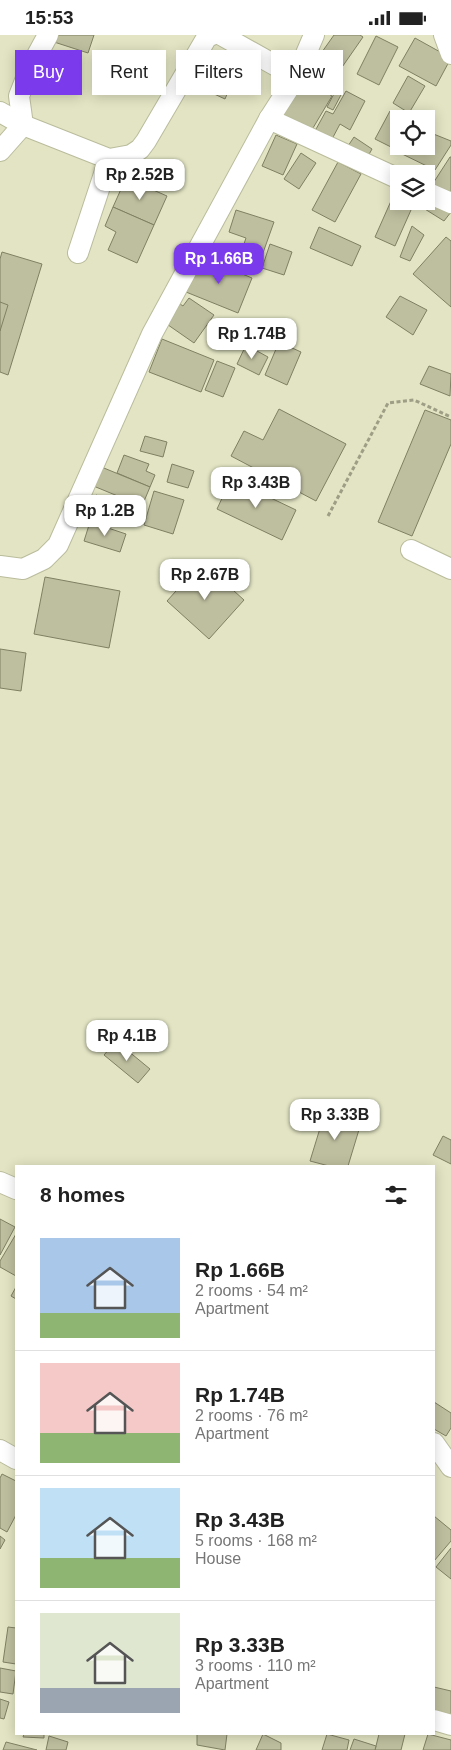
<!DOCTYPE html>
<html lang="en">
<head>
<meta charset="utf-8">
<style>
	:root { --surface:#fff; --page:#f2f2f2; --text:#222; --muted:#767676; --line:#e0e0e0; --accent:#7c3aed }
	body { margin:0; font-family:Helvetica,sans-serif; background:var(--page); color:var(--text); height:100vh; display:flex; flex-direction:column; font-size:19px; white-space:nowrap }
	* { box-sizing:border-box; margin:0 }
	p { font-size:16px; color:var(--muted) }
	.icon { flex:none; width:28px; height:28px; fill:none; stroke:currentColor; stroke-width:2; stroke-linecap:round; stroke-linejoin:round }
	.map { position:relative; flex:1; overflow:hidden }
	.details { position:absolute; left:15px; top:1130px; width:420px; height:570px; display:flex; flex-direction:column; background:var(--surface); border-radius:0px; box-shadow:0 2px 12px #0003 }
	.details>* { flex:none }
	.guide { position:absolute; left:15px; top:15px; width:421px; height:45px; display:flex; gap:10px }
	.buttons { position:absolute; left:390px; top:75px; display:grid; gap:10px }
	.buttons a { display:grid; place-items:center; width:45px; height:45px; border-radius:0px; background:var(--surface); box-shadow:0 2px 12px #0003; font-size:25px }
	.price { position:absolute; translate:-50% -42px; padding:0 11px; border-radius:10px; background:#fff; color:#222; font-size:16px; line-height:32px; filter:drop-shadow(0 1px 2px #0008) }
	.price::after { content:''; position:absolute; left:50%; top:30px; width:15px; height:11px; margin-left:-8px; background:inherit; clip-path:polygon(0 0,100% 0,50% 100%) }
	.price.selected { background:var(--accent); color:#fff }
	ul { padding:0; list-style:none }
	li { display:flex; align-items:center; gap:15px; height:125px; padding:0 25px }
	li+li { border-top:1px solid var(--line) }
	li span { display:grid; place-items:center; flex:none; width:140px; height:100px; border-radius:0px; color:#555 }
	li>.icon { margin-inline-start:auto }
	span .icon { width:60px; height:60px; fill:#fffc; stroke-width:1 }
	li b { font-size:21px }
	h2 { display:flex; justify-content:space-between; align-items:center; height:60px; padding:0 25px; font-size:21px }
	.pill { padding:0 18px; border-radius:0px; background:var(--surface); box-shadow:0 2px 12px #0003; font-size:18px; line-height:45px }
	.pill.selected { background:var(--accent); color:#fff }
	.status { display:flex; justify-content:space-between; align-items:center; height:35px; padding:0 25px; background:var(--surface); direction:ltr }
	.status svg { height:14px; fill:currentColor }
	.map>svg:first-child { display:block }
	.building { fill:#bebf9f; stroke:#7f8063 }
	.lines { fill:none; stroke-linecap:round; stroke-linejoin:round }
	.street-casing { stroke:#babc9c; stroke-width:22 }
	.path { stroke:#9d9e85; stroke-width:3; stroke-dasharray:4 2.5; stroke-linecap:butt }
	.street { stroke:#fff; stroke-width:20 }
</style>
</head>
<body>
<div class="status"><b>15:53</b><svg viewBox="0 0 49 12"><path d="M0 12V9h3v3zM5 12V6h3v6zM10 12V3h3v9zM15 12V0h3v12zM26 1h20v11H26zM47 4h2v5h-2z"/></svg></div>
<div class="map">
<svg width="451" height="1715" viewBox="0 0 451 1715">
	<rect width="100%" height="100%" fill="#e2e4c3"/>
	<g class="building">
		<polygon points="53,0 94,0 88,18 51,6"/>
		<polygon points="334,0 360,0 363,2 331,48 310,34"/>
		<polygon points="376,1 398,12 379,50 357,39"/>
		<polygon points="415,3 451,23 436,51 399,31"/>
		<polygon points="212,24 237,36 225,64 199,52"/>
		<polygon points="299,41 332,61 310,98 277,78"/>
		<polygon points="408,41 425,51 409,78 393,68"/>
		<polygon points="336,55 342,58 333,75 327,72"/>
		<polygon points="346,56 365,66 350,95 340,89 331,106 315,96 326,76 333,79"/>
		<polygon points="390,76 406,84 399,84 399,96 391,112 375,104"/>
		<polygon points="426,96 451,106 451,110 435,135 396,116 399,111 426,111"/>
		<polygon points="276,100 297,109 283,140 262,131"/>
		<polygon points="354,102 372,114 367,123 348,111"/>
		<polygon points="301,118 316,128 299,154 284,144"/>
		<polygon points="450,122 451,122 451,163 430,153"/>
		<polygon points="338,127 361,139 335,187 312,175"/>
		<polygon points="126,143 167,161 154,190 113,172"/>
		<polygon points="391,166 411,175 395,211 375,202"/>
		<polygon points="423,166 451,177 444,186 420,171"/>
		<polygon points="113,172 154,190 137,228 108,215 116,197 105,191"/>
		<polygon points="236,175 274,187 259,229 239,223 246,203 229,197"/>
		<polygon points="412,191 424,200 410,226 400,222"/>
		<polygon points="319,192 361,211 352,231 310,213"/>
		<polygon points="446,202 451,206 451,272 413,239"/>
		<polygon points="270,209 292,217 284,240 262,233"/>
		<polygon points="2,217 42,229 8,340 0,337 0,224"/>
		<polygon points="201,222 252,243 238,278 186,257"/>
		<polygon points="400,261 427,275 413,300 386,282"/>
		<polygon points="189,263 214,280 194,308 161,285 174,265 183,271"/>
		<polygon points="0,267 8,270 0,296"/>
		<polygon points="162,304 214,325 201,357 149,337"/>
		<polygon points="279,307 301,317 287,350 265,340"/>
		<polygon points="246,310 268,322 259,340 237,329"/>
		<polygon points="217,326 235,333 223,362 205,355"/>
		<polygon points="429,331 451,339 450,361 420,349"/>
		<polygon points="279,374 346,409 316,466 231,421 244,396 263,405"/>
		<polygon points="425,375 451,385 451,409 412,501 378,487"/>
		<polygon points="145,401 167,407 163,422 140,416"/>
		<polygon points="124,420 149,429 146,436 155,440 150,452 117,438"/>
		<polygon points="172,429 194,436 188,453 167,447"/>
		<polygon points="99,431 150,452 142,471 91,450"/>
		<polygon points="231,444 296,475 282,505 217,474"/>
		<polygon points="154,456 184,465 173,499 144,490"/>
		<polygon points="96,460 134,474 128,488 91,474"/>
		<polygon points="90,487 126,499 120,517 84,506"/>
		<polygon points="202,527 244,565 209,604 167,566"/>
		<polygon points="45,542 120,556 109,613 34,599"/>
		<polygon points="0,614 26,618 21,656 0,653"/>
		<polygon points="116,1006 150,1034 138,1048 104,1020"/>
		<polygon points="325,1077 361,1088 348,1131 329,1131 310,1126"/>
		<polygon points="443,1101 451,1105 451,1129 433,1120"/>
		<polygon points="0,1184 15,1192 0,1220"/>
		<polygon points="16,1199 16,1241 0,1232 0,1226"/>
		<polygon points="16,1252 16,1264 11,1261"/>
		<polygon points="434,1367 451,1378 451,1393 446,1401 434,1394"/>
		<polygon points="2,1439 16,1446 16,1480 7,1497 0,1493 0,1443"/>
		<polygon points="434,1481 451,1495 451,1506 434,1526"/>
		<polygon points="0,1501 5,1505 0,1514"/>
		<polygon points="451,1513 451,1544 436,1532"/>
		<polygon points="8,1592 16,1593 16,1629 3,1627"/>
		<polygon points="0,1633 16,1636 13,1659 0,1657"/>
		<polygon points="434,1652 451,1656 451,1684 434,1679"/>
		<polygon points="0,1664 9,1667 4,1684 0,1683"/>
		<polygon points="24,1699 44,1699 44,1703 23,1702"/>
		<polygon points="197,1699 227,1699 225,1715 197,1710"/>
		<polygon points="263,1699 281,1708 281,1715 256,1715"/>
		<polygon points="327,1699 349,1705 347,1715 322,1715"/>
		<polygon points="379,1699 405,1699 401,1715 375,1715"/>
		<polygon points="428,1699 451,1705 451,1715 423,1715"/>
		<polygon points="49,1701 68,1707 66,1715 46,1715"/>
		<polygon points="354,1704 376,1711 375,1715 350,1715"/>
		<polygon points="6,1707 37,1715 3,1715"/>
	</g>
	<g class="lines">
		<defs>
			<g id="street">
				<polyline points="221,0 296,42"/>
				<polyline points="444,0 451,19"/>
				<polyline points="0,77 23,90 109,124 131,120 140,114 146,106 207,2 212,0"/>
				<polyline points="269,84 399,144"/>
				<polyline points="0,116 23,90 19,61 30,33 48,0"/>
				<polyline points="426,157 451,168"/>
				<polyline points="78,218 109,124"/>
				<polyline points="411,515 451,534"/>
				<polyline points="0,531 23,534 44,524 58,510 152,299 269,84 296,42 314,0"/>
				<polyline points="0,1147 16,1154"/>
				<polyline points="434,1408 451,1432"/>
				<polyline points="0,1415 16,1424"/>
				<polyline points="434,1685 451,1690"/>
			</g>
		</defs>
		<use href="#street" class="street-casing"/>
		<polyline class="path" points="328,481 388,368 414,365 451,382"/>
		<use href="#street" class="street"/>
	</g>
</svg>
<div class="buttons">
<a><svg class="icon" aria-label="locate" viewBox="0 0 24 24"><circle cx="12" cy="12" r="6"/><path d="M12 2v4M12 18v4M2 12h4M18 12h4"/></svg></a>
<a><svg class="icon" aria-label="layers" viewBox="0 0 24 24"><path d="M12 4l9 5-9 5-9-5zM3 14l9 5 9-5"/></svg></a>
</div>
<b class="price" style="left:140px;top:166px">Rp 2.52B</b>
<b class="price selected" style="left:219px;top:250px">Rp 1.66B</b>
<b class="price" style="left:252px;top:325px">Rp 1.74B</b>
<b class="price" style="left:256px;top:474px">Rp 3.43B</b>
<b class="price" style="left:105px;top:502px">Rp 1.2B</b>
<b class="price" style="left:205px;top:566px">Rp 2.67B</b>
<b class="price" style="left:127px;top:1027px">Rp 4.1B</b>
<b class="price" style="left:335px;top:1106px">Rp 3.33B</b>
<div class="guide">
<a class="pill selected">Buy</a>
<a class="pill">Rent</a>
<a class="pill">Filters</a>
<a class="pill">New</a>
</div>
<section class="details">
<h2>8 homes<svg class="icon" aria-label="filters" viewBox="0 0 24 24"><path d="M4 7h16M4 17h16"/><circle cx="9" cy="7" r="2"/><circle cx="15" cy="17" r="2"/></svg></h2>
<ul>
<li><span style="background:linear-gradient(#a9c7e8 75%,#8fb573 0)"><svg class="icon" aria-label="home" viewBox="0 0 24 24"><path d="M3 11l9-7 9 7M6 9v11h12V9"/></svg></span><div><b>Rp 1.66B</b><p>2 rooms · 54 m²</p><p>Apartment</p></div></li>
<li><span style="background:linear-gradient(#f6c9c9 70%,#8fb573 0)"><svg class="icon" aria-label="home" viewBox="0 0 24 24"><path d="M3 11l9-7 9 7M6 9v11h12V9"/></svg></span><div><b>Rp 1.74B</b><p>2 rooms · 76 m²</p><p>Apartment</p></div></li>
<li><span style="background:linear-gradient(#bfe0f5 70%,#8fb573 0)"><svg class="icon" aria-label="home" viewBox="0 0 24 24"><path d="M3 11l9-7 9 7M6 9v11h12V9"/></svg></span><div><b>Rp 3.43B</b><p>5 rooms · 168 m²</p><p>House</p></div></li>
<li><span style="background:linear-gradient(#dfe7d0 75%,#9aa5b1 0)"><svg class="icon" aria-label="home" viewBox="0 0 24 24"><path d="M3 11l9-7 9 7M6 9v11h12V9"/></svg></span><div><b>Rp 3.33B</b><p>3 rooms · 110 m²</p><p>Apartment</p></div></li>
</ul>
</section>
</div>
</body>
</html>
